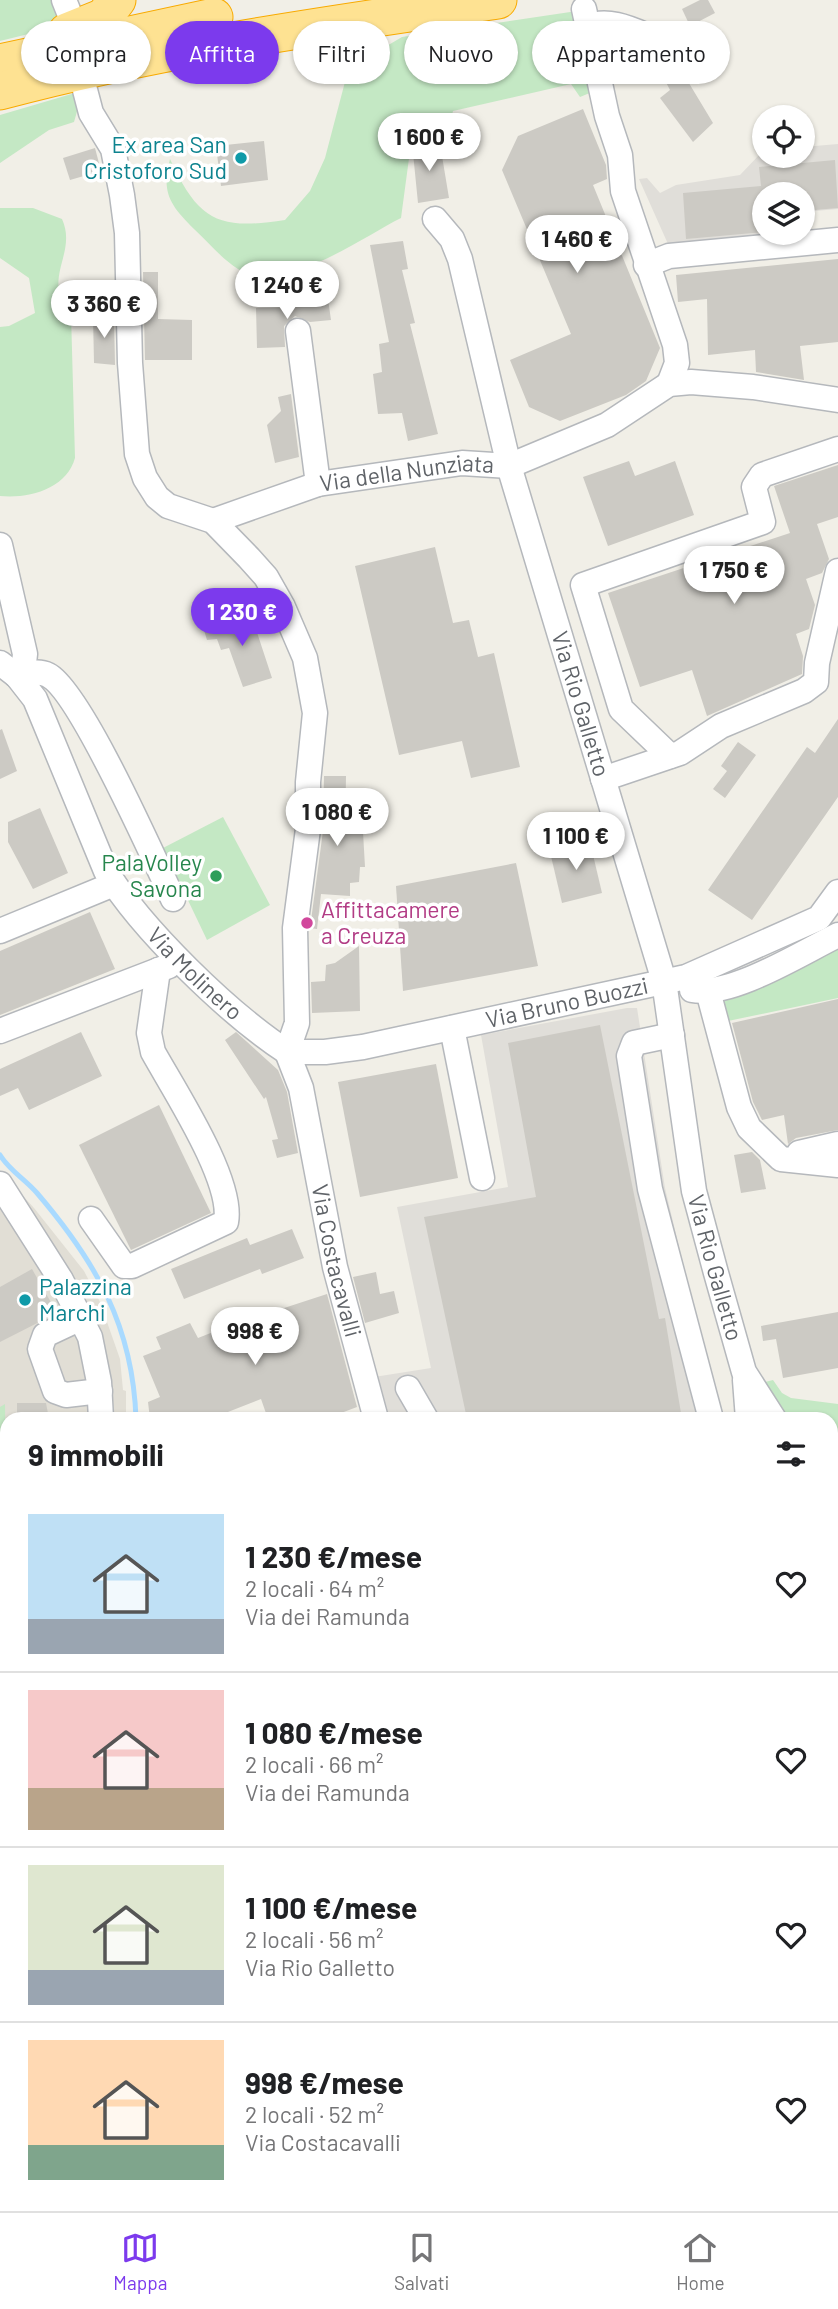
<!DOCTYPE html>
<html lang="it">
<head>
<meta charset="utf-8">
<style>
	:root { --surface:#fff; --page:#f6f6f6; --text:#202124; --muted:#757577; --line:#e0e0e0; --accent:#7c3aed }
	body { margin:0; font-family:Barlow,sans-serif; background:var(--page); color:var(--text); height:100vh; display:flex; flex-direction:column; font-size:26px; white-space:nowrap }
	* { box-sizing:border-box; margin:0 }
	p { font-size:23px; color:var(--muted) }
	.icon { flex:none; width:38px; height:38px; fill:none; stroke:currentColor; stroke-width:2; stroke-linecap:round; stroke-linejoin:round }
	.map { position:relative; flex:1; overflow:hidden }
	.panel { position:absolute; left:0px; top:1412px; width:838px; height:800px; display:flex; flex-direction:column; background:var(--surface); border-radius:21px 21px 0 0; box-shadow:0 2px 5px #0004 }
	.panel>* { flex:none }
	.hud { position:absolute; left:21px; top:21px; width:796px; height:63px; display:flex; gap:14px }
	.buttons { position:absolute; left:752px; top:105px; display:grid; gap:14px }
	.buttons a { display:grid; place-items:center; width:63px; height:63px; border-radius:50%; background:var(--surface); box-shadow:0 2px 5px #0004; font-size:35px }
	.price { position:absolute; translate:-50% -60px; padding:0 16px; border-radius:24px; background:#fff; color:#222; font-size:23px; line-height:46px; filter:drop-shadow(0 2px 4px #0008) }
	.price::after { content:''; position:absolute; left:50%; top:42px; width:21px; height:16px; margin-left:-10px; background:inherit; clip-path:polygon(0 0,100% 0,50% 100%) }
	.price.active { background:var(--accent); color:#fff }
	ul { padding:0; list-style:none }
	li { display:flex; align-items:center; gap:21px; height:175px; padding:0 28px }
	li+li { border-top:2px solid var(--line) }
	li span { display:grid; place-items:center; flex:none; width:196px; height:140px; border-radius:0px; color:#555 }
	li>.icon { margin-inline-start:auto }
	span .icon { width:84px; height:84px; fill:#fffc; stroke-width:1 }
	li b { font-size:30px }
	h2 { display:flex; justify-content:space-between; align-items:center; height:84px; padding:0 28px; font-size:30px }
	.tag { padding:0 24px; border-radius:32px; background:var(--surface); box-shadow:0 2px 5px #0004; font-size:24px; line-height:63px }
	.tag.active { background:var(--accent); color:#fff }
	.dock { display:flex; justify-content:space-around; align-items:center; height:98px; border-top:2px solid var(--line); background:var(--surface); font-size:19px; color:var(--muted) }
	.dock a { display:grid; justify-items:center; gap:4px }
	.dock .active { color:var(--accent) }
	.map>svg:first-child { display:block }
	.industrial { fill:#e0ded9 }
	.education { fill:#e1ded5 }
	.green { fill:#c4e8c4 }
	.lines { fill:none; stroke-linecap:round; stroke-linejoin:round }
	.stream { stroke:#a9daff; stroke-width:5 }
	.building { fill:#cccac4 }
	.minor-casing { stroke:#b5b8bc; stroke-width:27 }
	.highway-casing { stroke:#f8aa00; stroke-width:39 }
	.minor { stroke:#fff; stroke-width:24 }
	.highway { stroke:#fee292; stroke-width:37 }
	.culture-dot { fill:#0f9aa8; stroke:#fff; stroke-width:2.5 }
	.leisure-dot { fill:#2e9e5b; stroke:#fff; stroke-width:2.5 }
	.hotel-dot { fill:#d1479c; stroke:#fff; stroke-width:2.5 }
	.labels { text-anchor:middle; stroke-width:7; stroke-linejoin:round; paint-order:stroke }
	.culture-label { font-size:23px; fill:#0d838f; stroke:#fff; text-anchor:end }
	.street-label { font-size:23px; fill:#5f6368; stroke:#fff }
	.leisure-label { font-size:23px; fill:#27864d; stroke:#fff; text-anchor:end }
	.hotel-label { font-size:23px; fill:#b23c85; stroke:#fff; text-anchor:start }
</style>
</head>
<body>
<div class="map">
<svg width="838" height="2211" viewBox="0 0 838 2211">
	<rect width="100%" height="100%" fill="#f1efe7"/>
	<g class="industrial">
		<polygon points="838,144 838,209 803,212 803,194 765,194 767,236 668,244 639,179 647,178 660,193 676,185 740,175 760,154 803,156 803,147"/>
		<polygon points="627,1008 637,1008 665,1188 720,1419 389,1419 374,1377 431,1368 397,1207 508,1187 481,1035"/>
		<polygon points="838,1510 838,1814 831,1792 831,1514"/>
	</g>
	<polygon class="education" points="0,1171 34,1208 84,1271 100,1302 120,1359 123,1390 126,1391 126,1419 7,1419 5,1662 0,1653"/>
	<g class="green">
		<polygon points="0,0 51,0 57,8 61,26 0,41"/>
		<path d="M577 11 597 90 580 97 571 84 453 111 449 128 412 136 401 218C361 238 282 296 238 269 222 259 208 242 194 229 170 205 161 193 170 159 199 222 219 230 285 220L310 191 325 158 346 78 380 50 402 37Z"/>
		<polygon points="75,93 78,108 74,122 49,130 0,163 0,115"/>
		<path d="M0 208H33L62 219C78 254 40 279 71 314L75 458C67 488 30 499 0 496V327L9 326 35 313 29 278 0 258Z"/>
		<polygon points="223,817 270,905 207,940 163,848"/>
		<polygon points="838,940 838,998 728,1021 721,991"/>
		<polygon points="773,1380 782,1393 791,1398 838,1404 838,1456 831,1456 831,1419 781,1419 769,1399 765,1382"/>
		<polygon points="5,1404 7,1571 3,1577 0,1577 0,1407"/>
		<polygon points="0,1968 7,1981 7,2026 0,2029"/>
		<polygon points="223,2205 361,2205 347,2211 245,2211"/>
		<polygon points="423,2205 544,2205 533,2211 426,2211"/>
	</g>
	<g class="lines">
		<path class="stream" d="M0 1155C10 1171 25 1179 37 1193 96 1262 133 1326 136 1419"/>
	</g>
	<g class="building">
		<polygon points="700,0 708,0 715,13 690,26 682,9"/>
		<polygon points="681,22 692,44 676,52 677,39 669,28"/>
		<polygon points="672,55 713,123 693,142 660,98 670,90 656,63"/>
		<polygon points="583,109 606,165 607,179 593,185 660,348 646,381 626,395 560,421 529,407 510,360 571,334 502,170 518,136"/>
		<polygon points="264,141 268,180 221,186 216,146"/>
		<polygon points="429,142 432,151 441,150 449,198 418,203 412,143"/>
		<polygon points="95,148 101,171 70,180 63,158"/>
		<polygon points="835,160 838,208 803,211 803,194 765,194 765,232 686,239 683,193 761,186 759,167"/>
		<polygon points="403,241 408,269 402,270 415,323 410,324 438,434 408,441 402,413 378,414 373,374 382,372 379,344 389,342 370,245"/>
		<polygon points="838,259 838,342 800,346 804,380 756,372 755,350 708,355 707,299 678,302 676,275"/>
		<polygon points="143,272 158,272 158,319 192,320 192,360 145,360"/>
		<polygon points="328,299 331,320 310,322 295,316 284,326 285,347 257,348 256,308 299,307 298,302"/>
		<polygon points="93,316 114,318 115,365 94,363"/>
		<polygon points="291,394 299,457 275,463 267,425 281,411 278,397"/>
		<polygon points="629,461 635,476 675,461 694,515 608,546 583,477"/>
		<polygon points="838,465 838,517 817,524 829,559 822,573 806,579 815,605 809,629 796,634 803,656 802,674 707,716 692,670 640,687 608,593 790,533 774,486"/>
		<polygon points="435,547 453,623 469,620 478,657 494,653 520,767 471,778 462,741 399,755 355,566"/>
		<polygon points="251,614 272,678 243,687 229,648 221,650 217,639 207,640 203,627"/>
		<polygon points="838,719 838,797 752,920 708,890 807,747 815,753"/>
		<polygon points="2,729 17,771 0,779 0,730"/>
		<polygon points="738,742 756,755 725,798 713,789 727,771 721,766"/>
		<polygon points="324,776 346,776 345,834 363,832 365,867 360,867 359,882 350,883 350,896 321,894 317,929 310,928 323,831"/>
		<polygon points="40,808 68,873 33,889 8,842 8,822"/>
		<polygon points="590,842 602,893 562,903 550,852"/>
		<polygon points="516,863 538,966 403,991 396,886"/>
		<polygon points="90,912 115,969 0,1015 0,951"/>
		<polygon points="359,946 360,1011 312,1013 311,982 325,981 326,965 335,963"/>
		<polygon points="838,999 838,1130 796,1138 788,1144 784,1115 762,1120 753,1102 732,1023"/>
		<polygon points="600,1025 659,1319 665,1318 682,1419 467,1419 424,1217 536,1197 508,1043"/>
		<polygon points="81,1032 102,1076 29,1110 18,1088 0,1096 0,1069"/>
		<polygon points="236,1032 278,1070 287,1092 298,1153 277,1158 272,1140 278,1139 266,1097 264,1099 225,1040"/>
		<polygon points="436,1064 458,1178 360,1197 338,1082"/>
		<polygon points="159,1105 211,1213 131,1250 79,1145"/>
		<polygon points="752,1152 760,1160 766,1189 741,1193 734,1155"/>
		<polygon points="292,1229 304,1258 262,1274 260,1269 184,1299 171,1269 247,1238 250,1245"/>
		<polygon points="32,1269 57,1313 0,1342 0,1287"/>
		<polygon points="376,1272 380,1294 394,1291 399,1313 365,1323 353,1277"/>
		<polygon points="327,1294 357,1407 325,1419 268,1419 261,1399 210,1419 150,1419 148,1402 160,1397 143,1356 161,1349 156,1337 190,1323 198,1338 277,1307 278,1310"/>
		<polygon points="838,1312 838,1368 783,1378 776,1339 763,1341 761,1326"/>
		<polygon points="17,1403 46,1403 49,1419 17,1419"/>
	</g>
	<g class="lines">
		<defs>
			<g id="minor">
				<polyline points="64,0 74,25"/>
				<polyline points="584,9 607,116 620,155 623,191 675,345 677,363 669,384"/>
				<path d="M588 27C611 16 640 34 663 42"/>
				<polyline points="85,90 91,113 113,149 122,195 127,233 130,363 137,454 145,478 157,497 168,506 213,521 249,558 266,577 283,607 305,658 315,713 308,782 308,829 295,928 297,1023 287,1052"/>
				<path id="s1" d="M435 219 452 239 460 259 509 466 664 981 694 1191 716 1273 744 1372 774 1419"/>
				<polyline points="646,265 669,256 838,240"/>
				<polyline points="298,331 318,484"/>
				<path id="s2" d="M213 521 318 484 462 463 509 466 607 425 669 384 691 382 753 387 838 400"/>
				<polyline points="0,545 25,654 24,663 17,676"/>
				<path id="s3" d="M0 663 17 676 35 699 106 871C141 929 229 1014 287 1052"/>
				<path d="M17 676C27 674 38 670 48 675 80 691 154 859 173 899"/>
				<polyline points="670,756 621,709 583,585 763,522 754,487 762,475 838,449"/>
				<polyline points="603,779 680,753 721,726 804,691 816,682 817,663 838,571"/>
				<polyline points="0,931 114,884"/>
				<path d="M692 990C732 997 801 953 838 935"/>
				<polyline points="708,991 739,1107 749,1128 781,1159 838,1165"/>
				<polyline points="452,1028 482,1178"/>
				<polyline points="0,1031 169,966"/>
				<polyline points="672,1035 634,1043 629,1056 650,1189 711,1419"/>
				<path id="s4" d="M287 1052H325L363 1047 686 977 819 918 838 892"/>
				<path id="s5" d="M287 1052 301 1088 335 1267 376 1419"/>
				<polyline points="799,1153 838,1144"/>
				<polyline points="0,1184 61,1280 90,1337 99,1382 101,1419"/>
				<path d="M91 1219 124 1266H132L226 1222C234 1181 174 1090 153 1052L149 1033 158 970"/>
				<polyline points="79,1319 45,1335 40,1349 55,1391 66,1395 100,1391"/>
				<polyline points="745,1380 748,1419"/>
				<polyline points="408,1388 426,1419"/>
				<polyline points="831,1461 838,1462"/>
				<polyline points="831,1493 838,1489"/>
				<polyline points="0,1685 7,1673"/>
				<polyline points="831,1831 838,1854"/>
				<polyline points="831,2008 838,2008"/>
				<polyline points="831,2079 838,2075"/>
				<polyline points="0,2191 7,2203"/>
				<polyline points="672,2205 677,2211"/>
				<polyline points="818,2205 824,2211"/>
			</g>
			<g id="highway">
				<polyline points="67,32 104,17 117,0"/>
				<polyline points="0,63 214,17"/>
				<path d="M0 91C164 47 330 25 498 0"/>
			</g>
		</defs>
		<use href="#minor" class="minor-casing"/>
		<use href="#highway" class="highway-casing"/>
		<use href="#minor" class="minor"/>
		<use href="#highway" class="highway"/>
	</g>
	<g class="culture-dot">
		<circle cx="241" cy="158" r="7"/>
		<circle cx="25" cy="1300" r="7"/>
	</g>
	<circle class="leisure-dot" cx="216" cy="876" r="7"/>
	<circle class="hotel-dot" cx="307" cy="923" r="7"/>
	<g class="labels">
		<g class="culture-label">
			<text x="227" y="153">Ex area San<tspan x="227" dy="26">Cristoforo Sud</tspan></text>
			<text x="39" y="1295" text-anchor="start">Palazzina<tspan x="39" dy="26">Marchi</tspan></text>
		</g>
		<g class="street-label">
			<text dy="8" stroke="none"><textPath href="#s2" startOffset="201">Via della Nunziata</textPath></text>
			<text dy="8" stroke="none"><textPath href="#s1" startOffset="509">Via Rio Galletto</textPath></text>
			<text dy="8" stroke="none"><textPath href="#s3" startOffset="373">Via Molinero</textPath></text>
			<text dy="8" stroke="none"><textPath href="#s4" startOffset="285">Via Bruno Buozzi</textPath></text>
			<text dy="8" stroke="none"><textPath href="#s5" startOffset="215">Via Costacavalli</textPath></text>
			<text dy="8" stroke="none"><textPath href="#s1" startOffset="1090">Via Rio Galletto</textPath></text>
		</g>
		<g class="leisure-label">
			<text x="202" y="871">PalaVolley<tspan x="202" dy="26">Savona</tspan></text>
		</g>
		<g class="hotel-label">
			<text x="321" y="918">Affittacamere<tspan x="321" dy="26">a Creuza</tspan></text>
		</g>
	</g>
</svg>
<div class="buttons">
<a><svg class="icon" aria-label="locate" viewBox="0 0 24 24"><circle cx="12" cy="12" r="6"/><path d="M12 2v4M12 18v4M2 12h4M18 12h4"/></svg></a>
<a><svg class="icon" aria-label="layers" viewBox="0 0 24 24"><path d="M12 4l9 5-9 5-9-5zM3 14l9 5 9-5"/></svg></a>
</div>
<b class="price" style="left:429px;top:173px">1 600 €</b>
<b class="price" style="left:577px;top:275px">1 460 €</b>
<b class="price" style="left:287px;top:321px">1 240 €</b>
<b class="price" style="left:104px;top:340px">3 360 €</b>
<b class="price" style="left:734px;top:606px">1 750 €</b>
<b class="price active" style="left:242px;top:648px">1 230 €</b>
<b class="price" style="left:337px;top:848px">1 080 €</b>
<b class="price" style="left:576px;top:872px">1 100 €</b>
<b class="price" style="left:255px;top:1367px">998 €</b>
<div class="hud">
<a class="tag">Compra</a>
<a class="tag active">Affitta</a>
<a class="tag">Filtri</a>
<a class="tag">Nuovo</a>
<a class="tag">Appartamento</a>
</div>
<section class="panel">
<h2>9 immobili<svg class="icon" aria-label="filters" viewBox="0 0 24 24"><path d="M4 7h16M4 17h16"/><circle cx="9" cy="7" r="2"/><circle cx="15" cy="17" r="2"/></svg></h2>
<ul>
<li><span style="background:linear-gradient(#bfe0f5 75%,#9aa5b1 0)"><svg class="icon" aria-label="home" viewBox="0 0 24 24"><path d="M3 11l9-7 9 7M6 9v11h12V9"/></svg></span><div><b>1 230 €/mese</b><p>2 locali · 64 m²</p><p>Via dei Ramunda</p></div><svg class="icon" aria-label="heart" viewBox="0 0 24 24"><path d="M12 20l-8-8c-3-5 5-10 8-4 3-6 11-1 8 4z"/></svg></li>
<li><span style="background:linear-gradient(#f6c9c9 70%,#b9a48a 0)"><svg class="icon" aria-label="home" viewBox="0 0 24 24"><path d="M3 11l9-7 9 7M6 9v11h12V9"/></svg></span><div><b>1 080 €/mese</b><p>2 locali · 66 m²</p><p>Via dei Ramunda</p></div><svg class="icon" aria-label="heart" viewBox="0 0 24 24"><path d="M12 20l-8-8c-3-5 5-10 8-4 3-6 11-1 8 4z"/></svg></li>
<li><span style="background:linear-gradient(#dfe7d0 75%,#9aa5b1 0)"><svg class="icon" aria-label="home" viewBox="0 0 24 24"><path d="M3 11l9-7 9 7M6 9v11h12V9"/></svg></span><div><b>1 100 €/mese</b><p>2 locali · 56 m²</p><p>Via Rio Galletto</p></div><svg class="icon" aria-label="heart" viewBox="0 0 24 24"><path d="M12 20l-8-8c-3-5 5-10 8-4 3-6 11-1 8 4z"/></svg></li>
<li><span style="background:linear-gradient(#ffd9b3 75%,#7fa58c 0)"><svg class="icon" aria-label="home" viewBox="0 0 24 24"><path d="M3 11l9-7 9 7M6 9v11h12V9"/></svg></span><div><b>998 €/mese</b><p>2 locali · 52 m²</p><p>Via Costacavalli</p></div><svg class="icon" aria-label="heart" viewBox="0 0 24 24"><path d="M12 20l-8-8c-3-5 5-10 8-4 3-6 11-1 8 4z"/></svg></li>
</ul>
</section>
</div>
<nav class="dock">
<a class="active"><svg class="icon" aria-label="map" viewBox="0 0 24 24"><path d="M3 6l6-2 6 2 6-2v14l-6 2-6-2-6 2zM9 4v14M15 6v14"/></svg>Mappa</a>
<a><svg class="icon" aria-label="saved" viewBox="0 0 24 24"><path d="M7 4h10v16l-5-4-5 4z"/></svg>Salvati</a>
<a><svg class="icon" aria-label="home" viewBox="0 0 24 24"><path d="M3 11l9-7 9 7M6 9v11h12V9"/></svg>Home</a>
</nav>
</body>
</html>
